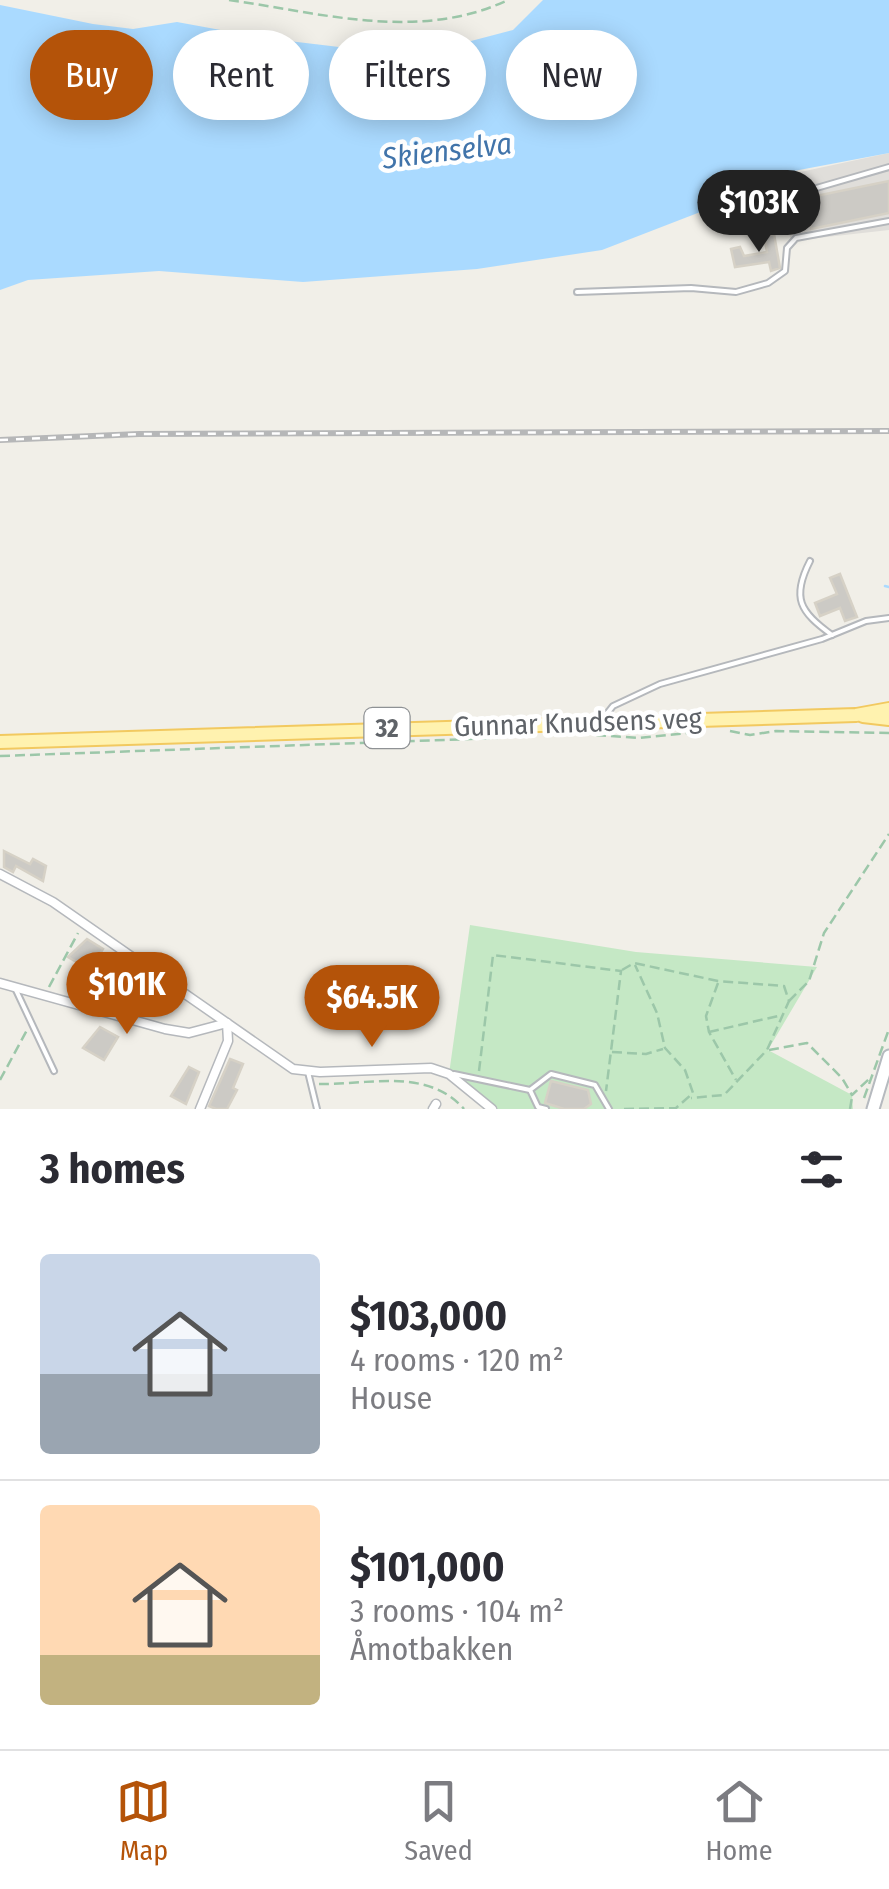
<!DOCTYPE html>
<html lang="en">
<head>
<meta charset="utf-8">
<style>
	:root { --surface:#fff; --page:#f7f7f7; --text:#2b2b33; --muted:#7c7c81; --line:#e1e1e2; --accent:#b45309 }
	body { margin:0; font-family:"Fira Sans Condensed",sans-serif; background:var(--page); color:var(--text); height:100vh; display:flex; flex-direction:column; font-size:38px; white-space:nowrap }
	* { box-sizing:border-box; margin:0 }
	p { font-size:32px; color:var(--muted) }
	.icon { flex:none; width:55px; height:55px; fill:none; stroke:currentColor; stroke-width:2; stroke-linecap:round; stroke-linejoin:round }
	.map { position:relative; height:1109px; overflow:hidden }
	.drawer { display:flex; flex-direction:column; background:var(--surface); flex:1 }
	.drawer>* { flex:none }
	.guide { position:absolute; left:30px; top:30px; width:830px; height:90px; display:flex; gap:20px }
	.price { position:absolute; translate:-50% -85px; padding:0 22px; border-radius:35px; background:var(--accent); color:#fff; font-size:32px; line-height:65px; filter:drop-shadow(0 2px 5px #0008) }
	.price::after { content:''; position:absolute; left:50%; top:60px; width:30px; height:22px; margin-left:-15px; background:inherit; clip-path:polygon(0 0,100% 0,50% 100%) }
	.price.selected { background:#222; color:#fff }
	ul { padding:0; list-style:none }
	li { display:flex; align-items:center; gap:30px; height:250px; padding:0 40px }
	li+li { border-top:2px solid var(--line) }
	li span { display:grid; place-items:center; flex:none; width:280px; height:200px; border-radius:10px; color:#555 }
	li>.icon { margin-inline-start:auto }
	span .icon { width:120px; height:120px; fill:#fffc; stroke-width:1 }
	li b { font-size:42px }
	h2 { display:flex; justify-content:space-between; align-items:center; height:120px; padding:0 40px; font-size:42px }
	.pill { padding:0 35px; border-radius:45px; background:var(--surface); box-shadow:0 5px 25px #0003; font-size:35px; line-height:90px }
	.pill.selected { background:var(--accent); color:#fff }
	.dock { display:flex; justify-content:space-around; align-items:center; height:140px; border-top:2px solid var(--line); background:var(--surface); font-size:28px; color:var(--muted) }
	.dock a { display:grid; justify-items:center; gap:5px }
	.dock .selected { color:var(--accent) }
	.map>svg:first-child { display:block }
	.industrial { fill:#e0deda }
	.green { fill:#c5e8c5 }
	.water { fill:#aadaff }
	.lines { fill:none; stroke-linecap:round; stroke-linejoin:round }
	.stream { stroke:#aadaff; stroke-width:2.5 }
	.building { fill:#cccac5; stroke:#d6d1c6; stroke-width:2.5 }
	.lane-casing { stroke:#b5b8bc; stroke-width:8 }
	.street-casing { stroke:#b5b8bc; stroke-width:11 }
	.secondary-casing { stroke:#b6babf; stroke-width:15 }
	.primary-casing { stroke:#f2c960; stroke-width:16 }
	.path { stroke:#9cc7a9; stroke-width:2.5; stroke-dasharray:10 5; stroke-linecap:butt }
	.lane { stroke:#fff; stroke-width:4 }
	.street { stroke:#fff; stroke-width:8 }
	.secondary { stroke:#fff; stroke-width:11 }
	.primary { stroke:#fff2af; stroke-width:12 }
	.rail-casing { stroke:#b6b7b8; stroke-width:6 }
	.rail { stroke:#fff; stroke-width:2.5; stroke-dasharray:8; stroke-linecap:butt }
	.labels { text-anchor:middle; stroke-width:9; stroke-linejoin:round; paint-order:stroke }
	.shield { fill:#fff; stroke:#8f9295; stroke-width:2.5 }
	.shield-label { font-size:25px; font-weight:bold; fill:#5f6368 }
	.street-label { font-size:28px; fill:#5f6368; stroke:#fff }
	.water-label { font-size:30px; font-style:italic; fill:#4174aa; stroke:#fff }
</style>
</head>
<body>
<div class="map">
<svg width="889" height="1109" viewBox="0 0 889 1109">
	<rect width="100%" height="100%" fill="#f1efe8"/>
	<polygon class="industrial" points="889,153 889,230 791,241 777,177"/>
	<polygon class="green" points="470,925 636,952 817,967 768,1050 852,1095 853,1109 492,1109 449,1074"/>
	<polygon class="water" points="543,0 889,0 889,153 719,185 721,204 602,250 477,269 303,282 159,271 28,280 0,290 0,5 93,24 133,29 177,22 264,38 414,56 513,30"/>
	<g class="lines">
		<polyline class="stream" points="885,586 889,587"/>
	</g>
	<g class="building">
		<polygon points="889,181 889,213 811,229 806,198"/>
		<polygon points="774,234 780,268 771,271 769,262 735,267 731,249 740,247 744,256 767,252 764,236"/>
		<polygon points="840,574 857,617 845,621 840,608 820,616 815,603 837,594 830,578"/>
		<polygon points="4,851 30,864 33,859 46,866 43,881 16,866 13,872 4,867"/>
		<polygon points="87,939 103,949 96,960 103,964 93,981 86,977 90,970 68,957"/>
		<polygon points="130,967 143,975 136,994 143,1005 138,1014 117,996"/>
		<polygon points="100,1027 118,1037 104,1060 83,1048"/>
		<polygon points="230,1059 243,1064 233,1088 237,1090 227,1109 216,1109 209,1106"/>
		<polygon points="189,1067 199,1072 186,1104 171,1096"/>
		<polygon points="551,1081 588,1090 591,1104 584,1109 564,1109 545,1103"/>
	</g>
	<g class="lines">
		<defs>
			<g id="lane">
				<polyline points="793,201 806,191 889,167"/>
				<polyline points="577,292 691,288 736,292 768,283 785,271 787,248 796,238 889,221"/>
				<path d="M810 561C791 598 800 612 832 635"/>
				<polyline points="601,721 613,706 660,684 822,639 866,621 889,618"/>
				<polyline points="15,988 54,1071"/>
				<polyline points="308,1072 317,1109"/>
				<polyline points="454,1074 530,1090"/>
				<polyline points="546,1109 538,1107 530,1090 551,1074 595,1085 609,1109"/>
			</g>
			<g id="street">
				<polyline points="0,874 53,902 293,1069 320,1072 431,1068 449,1074 492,1109"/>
				<polyline points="0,983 165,1029 189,1033 227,1023 228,1041 200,1109"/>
				<polyline points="433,1109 436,1104"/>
			</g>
			<polyline id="secondary" points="873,1109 889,1056"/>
			<g id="primary">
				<polyline points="863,716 889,719"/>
				<polyline points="0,742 856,715 889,709"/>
			</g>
		</defs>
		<use href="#lane" class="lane-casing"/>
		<use href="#street" class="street-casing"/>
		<use href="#secondary" class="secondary-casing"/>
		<use href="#primary" class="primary-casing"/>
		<g class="path">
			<path d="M229 0C321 13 419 42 508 0"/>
			<polyline points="730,731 750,735 776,731 889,733"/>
			<polyline points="596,735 639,738 697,732"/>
			<polyline points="0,756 498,738"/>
			<polyline points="622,970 634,963 718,981 784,986 789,1001 767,1050 724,1095 691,1098"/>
			<polyline points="718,983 706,1016 709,1032 736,1080"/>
			<polyline points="49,987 78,933"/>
			<polyline points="789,1001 809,981 824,933 889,834"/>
			<polyline points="709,1032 778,1016"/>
			<polyline points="769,1050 807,1043 842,1078 852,1095 869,1079"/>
			<polyline points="612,1052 646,1054 663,1049"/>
			<polyline points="479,1071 493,955 621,971 606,1091"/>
			<polyline points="0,1080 27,1030"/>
			<path d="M319 1084C368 1085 427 1067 464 1109"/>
			<polyline points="864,1098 889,1029"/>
			<polyline points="624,1109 676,1108 693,1093 685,1070 665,1048 657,1013 635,965"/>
			<polyline points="850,1109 852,1097"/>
		</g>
		<use href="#lane" class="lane"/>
		<use href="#street" class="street"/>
		<use href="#secondary" class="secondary"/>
		<use href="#primary" class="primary"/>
		<defs>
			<polyline id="rail" points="0,440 139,434 889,431"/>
		</defs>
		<use href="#rail" class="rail-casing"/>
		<use href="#rail" class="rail"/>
	</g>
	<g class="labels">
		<rect class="shield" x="364.5" y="708" width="45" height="40" rx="8"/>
		<g class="shield-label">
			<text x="387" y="737">32</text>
		</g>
		<g class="street-label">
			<text transform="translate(578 722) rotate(-2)" y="10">Gunnar Knudsens veg</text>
		</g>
		<g class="water-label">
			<text transform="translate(447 151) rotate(-7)" y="10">Skienselva</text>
		</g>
	</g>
</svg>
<b class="price selected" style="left:759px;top:255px">$103K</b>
<b class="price" style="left:127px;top:1037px">$101K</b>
<b class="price" style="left:372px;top:1050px">$64.5K</b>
<div class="guide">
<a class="pill selected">Buy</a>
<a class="pill">Rent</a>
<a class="pill">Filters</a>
<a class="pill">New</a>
</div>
</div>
<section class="drawer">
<h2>3 homes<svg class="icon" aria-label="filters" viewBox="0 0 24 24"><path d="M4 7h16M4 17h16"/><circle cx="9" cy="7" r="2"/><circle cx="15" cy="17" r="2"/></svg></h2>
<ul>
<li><span style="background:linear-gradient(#c9d6e8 60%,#9aa5b1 0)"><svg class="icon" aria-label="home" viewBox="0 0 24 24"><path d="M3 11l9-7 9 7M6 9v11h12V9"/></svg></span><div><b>$103,000</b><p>4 rooms · 120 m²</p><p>House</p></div></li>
<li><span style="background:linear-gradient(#ffd9b3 75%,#c2b280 0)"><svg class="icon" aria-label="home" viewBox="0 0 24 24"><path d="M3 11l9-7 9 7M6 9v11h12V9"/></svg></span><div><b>$101,000</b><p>3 rooms · 104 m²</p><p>Åmotbakken</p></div></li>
</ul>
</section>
<nav class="dock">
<a class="selected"><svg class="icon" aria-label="map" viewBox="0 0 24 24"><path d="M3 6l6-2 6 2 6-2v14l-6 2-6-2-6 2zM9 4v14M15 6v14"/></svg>Map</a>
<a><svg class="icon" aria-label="saved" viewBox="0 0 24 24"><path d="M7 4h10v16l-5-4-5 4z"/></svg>Saved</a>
<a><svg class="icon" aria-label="home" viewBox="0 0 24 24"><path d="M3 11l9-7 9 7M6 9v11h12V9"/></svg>Home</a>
</nav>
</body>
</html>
